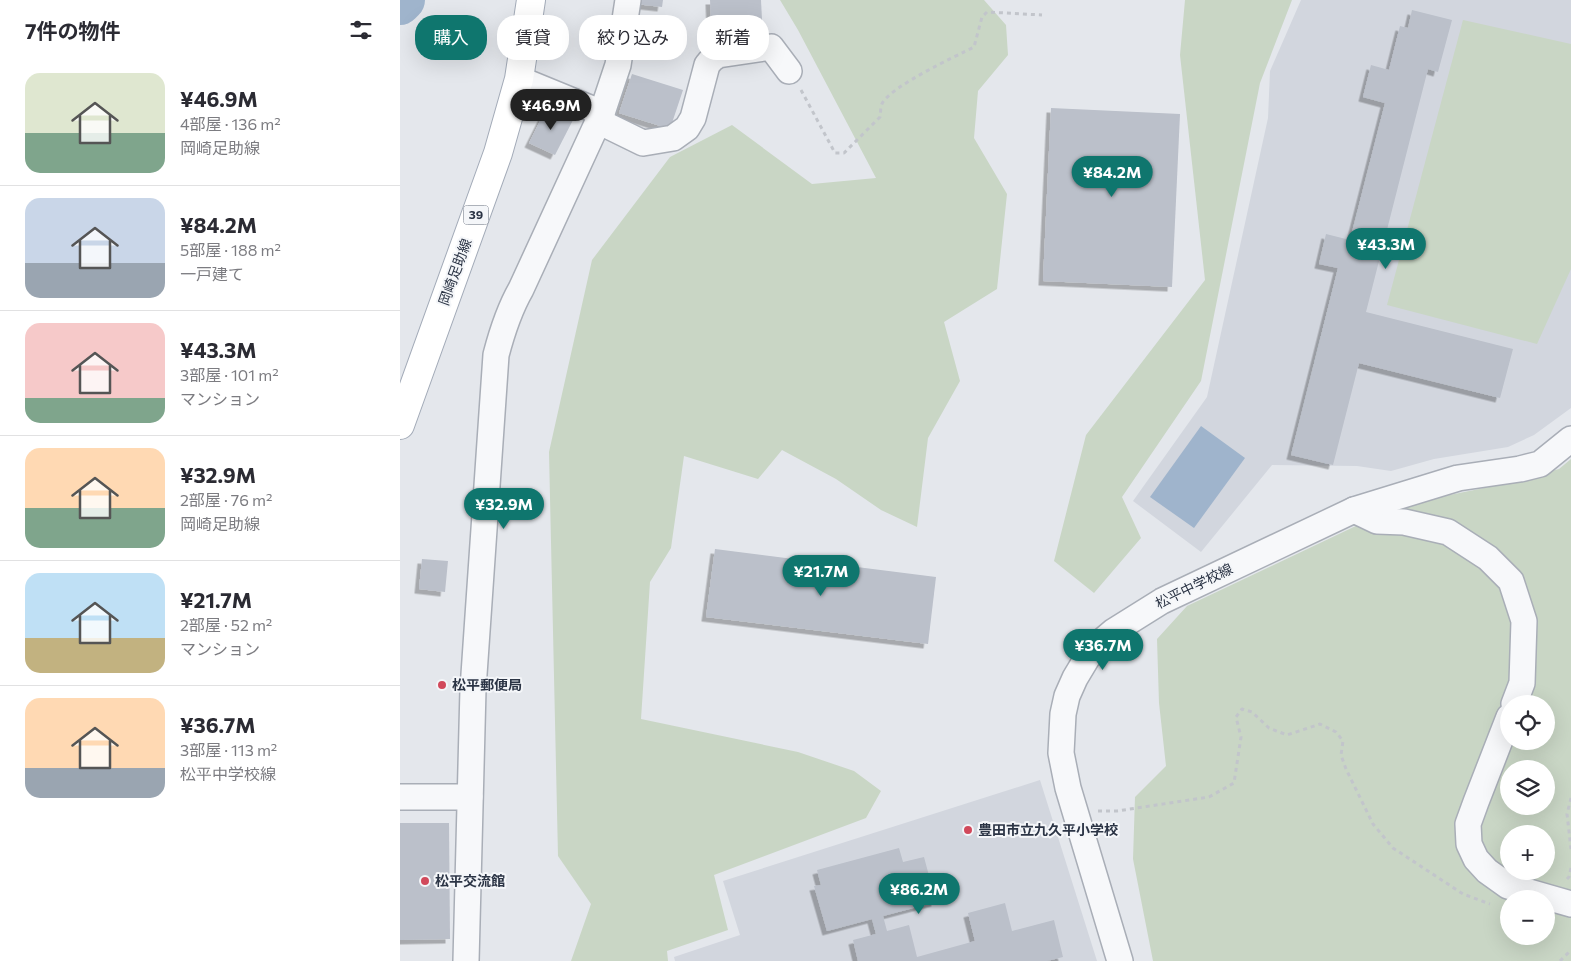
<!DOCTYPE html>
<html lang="ja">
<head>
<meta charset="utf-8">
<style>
	:root { --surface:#fff; --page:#f2f2f3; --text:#2b2b33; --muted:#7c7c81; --line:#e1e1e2; --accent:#0f766e }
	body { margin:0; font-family:Commissioner,"Noto Sans JP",sans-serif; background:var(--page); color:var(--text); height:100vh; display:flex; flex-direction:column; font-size:19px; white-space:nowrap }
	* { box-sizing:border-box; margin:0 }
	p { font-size:16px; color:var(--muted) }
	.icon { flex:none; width:28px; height:28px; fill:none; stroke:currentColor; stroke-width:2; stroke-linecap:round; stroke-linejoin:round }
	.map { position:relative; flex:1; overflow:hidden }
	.details { display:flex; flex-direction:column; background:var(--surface); width:400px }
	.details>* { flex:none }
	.hud { position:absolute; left:15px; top:15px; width:475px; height:45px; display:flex; gap:10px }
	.fabs { position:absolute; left:1100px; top:695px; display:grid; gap:10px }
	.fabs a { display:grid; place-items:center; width:55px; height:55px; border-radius:50%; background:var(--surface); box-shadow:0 5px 20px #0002; font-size:25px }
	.price { position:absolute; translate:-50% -42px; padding:0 11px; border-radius:18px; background:var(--accent); color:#fff; font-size:16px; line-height:32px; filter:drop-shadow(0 1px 2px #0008) }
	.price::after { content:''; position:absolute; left:50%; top:30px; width:15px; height:11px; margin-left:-8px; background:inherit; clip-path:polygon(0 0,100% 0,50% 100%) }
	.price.current { background:#222; color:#fff }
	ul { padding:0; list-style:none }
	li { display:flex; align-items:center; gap:15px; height:125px; padding:0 25px }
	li+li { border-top:1px solid var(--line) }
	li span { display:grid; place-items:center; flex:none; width:140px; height:100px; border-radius:15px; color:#555 }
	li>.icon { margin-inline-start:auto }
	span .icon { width:60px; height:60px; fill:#fffc; stroke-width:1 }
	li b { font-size:21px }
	h2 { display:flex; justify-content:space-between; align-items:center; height:60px; padding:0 25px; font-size:21px }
	.chip { padding:0 18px; border-radius:20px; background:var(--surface); box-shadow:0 5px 20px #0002; font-size:18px; line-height:45px }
	.chip.current { background:var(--accent); color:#fff }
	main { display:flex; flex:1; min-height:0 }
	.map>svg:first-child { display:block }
	.built { fill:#d2d6de }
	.green { fill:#c9d6c5; fill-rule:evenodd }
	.water { fill:#9fb4cc }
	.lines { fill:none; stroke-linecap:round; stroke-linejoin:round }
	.river { stroke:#9fb4cc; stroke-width:42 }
	.building { fill:#bbc0ca; filter:url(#shadow) }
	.street-casing { stroke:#a9aeb7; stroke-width:28 }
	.primary-casing { stroke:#a3abb8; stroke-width:30 }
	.path { stroke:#c2c5cb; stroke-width:3; stroke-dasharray:4 4; stroke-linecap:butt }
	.street { stroke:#f7f8fa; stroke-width:25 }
	.primary { stroke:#fff; stroke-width:28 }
	.poi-dot { fill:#d1495b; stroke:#f4f6f9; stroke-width:2 }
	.labels { text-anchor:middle; stroke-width:4; stroke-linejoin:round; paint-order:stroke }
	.shield { fill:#f4f6f9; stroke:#676e7b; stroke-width:1 }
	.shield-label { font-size:12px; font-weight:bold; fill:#2b3445 }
	.street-label { font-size:14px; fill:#2b3445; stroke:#f4f6f9 }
	.poi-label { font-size:14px; font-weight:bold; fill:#2b3445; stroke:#f4f6f9; text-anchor:start }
</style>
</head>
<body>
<main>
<section class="details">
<h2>7件の物件<svg class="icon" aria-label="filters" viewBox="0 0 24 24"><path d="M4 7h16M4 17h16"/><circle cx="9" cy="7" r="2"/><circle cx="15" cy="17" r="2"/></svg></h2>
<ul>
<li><span style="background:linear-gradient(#dfe7d0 60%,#7fa58c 0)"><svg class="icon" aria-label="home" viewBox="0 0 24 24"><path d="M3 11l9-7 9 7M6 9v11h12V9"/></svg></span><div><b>¥46.9M</b><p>4部屋 · 136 m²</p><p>岡崎足助線</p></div></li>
<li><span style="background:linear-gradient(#c9d6e8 65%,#9aa5b1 0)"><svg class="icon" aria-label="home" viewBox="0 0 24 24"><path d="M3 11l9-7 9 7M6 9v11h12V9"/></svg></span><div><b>¥84.2M</b><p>5部屋 · 188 m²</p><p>一戸建て</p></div></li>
<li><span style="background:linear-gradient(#f6c9c9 75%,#7fa58c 0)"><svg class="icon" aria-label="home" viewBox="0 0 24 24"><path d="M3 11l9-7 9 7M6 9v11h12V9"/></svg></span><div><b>¥43.3M</b><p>3部屋 · 101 m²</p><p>マンション</p></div></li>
<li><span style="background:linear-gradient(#ffd9b3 60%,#7fa58c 0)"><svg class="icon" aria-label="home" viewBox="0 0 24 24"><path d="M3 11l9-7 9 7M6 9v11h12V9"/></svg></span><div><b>¥32.9M</b><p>2部屋 · 76 m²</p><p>岡崎足助線</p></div></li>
<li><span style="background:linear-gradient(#bfe0f5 65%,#c2b280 0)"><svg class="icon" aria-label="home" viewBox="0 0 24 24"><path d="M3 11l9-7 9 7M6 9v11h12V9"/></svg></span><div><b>¥21.7M</b><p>2部屋 · 52 m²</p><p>マンション</p></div></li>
<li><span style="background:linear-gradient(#ffd9b3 70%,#9aa5b1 0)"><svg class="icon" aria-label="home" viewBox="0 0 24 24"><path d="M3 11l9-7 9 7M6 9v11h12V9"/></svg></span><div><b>¥36.7M</b><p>3部屋 · 113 m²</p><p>松平中学校線</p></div></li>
</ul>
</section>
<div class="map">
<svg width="1171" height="961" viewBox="0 0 1171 961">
	<defs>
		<filter id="shadow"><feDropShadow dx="-4.5" dy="4.5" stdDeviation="0" flood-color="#0004"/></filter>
	</defs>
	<rect width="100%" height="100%" fill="#e4e7ec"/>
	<g class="built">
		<polygon points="901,0 1171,0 1171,408 1134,435 1108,447 1034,459 991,471 957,466 872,465 801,552 733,501 807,397 868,118 870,71"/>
		<polygon points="640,780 697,961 275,961 274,957 340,935 323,881"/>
	</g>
	<g class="green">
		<polygon points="380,0 584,0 606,25 608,55 578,91 574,138 607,194 597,289 544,322 560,381 528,438 517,527 481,510 436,479 382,450 358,479 284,456 271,548 250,582 241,719 398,752 454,771 481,791 466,818 314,875 328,930 267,951 268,961 171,961 191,904 158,856 149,452 192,260 270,157 332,125 412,184 476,178 398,30"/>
		<polygon points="785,0 892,0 860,83 801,381 722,497 741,538 694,593 654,561 686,435 805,280 780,55"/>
		<polygon points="1063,20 1171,44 1171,269 1137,344 987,305"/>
		<path d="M1171 459V961H753L733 859 735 797 766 766 759 703 757 639 787 606 1000 505 1094 486 1159 469ZM1109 704H1146V741H1109ZM1109 769H1146V806H1109ZM1109 834H1146V871H1109ZM1109 899H1146V936H1109Z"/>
	</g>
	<polygon class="water" points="801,426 845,458 794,528 750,497"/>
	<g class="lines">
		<polyline class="river" points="0,4 4,0"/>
	</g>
	<g class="building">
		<polygon points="235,0 263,0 262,7 235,4"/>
		<polygon points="310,0 361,0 363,39 312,42"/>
		<polygon points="1012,10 1052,20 1038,72 1028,69 966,312 1113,349 1100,398 959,363 933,465 891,455 938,268 919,264 926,234 950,240 985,103 963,97 971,65 989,70 1000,26 1008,28"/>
		<polygon points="232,74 283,90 270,129 219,113"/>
		<polygon points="127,90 149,97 142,116 121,109"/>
		<polygon points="147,107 173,120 155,155 129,143"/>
		<polygon points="651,108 780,114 772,287 643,281"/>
		<polygon points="315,549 536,577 528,644 306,617"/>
		<polygon points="22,559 48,561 45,592 19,589"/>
		<polygon points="0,823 49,823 50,939 0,940"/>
		<polygon points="499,848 503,862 524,857 536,902 483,916 487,931 509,925 517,957 575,941 568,913 605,903 612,931 654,920 663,957 647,961 458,961 453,940 476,934 472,919 427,931 414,886 421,885 417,870"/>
	</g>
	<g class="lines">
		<defs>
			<g id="street">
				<polyline points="119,79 202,113"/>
				<polyline points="198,121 243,143 273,138 287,128 293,118 307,65 312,59 318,55 371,47 389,71"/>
				<polyline points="954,510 977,521 1004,522 1048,532 1088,558 1111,581 1124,621 1122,683 1114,704"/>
				<polyline points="1109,717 1076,802 1068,824 1069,844 1076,859 1087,871 1108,886 1171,904"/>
				<polyline points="0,797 70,797"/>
				<path d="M66 961 73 689 96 355C102 332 109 310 121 289L202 113 218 65 228 0"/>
				<polyline points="720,961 668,788 661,753 663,714 667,696 675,678 687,658 701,642 714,631 762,601 954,510 1058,478 1120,469 1140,464 1171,439"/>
			</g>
			<polyline id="primary" points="0,425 98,153 119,79 131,0"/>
		</defs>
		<use href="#street" class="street-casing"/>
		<use href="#primary" class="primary-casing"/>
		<g class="path">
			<path d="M401 90 435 153H444L480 117C481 112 480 106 483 102 494 85 554 57 574 47L582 17 587 12 642 15"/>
			<polyline points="1171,798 1167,814 1171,849"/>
			<polyline points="698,811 717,811 809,797 834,783 841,737 836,717 842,709 852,712 869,728 887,735 920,724 936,732 943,741 941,755 946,769 973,824 993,848 1063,894 1090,904"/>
			<polyline points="1167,879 1169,877 1171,868"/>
			<polyline points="1160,961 1171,950"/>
		</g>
		<use href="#street" class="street"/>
		<use href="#primary" class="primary"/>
	</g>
	<g class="poi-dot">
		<circle cx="42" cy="685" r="5"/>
		<circle cx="568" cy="830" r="5"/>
		<circle cx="25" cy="881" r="5"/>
	</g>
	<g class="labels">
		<rect class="shield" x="63.5" y="205.5" width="25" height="19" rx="4"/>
		<g class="shield-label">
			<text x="76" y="219">39</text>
		</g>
		<g class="street-label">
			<text transform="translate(55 272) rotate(-70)" y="5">岡崎足助線</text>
			<text transform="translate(794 586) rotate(-26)" y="5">松平中学校線</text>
		</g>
		<g class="poi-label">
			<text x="52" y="690">松平郵便局</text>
			<text x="578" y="835">豊田市立九久平小学校</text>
			<text x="35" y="886">松平交流館</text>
		</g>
	</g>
</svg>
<div class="fabs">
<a><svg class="icon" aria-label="locate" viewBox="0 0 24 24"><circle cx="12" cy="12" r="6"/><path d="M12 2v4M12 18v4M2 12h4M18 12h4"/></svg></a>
<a><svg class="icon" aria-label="layers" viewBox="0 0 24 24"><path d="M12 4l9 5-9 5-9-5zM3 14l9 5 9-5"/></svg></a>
<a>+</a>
<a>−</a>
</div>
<b class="price current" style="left:151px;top:131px">¥46.9M</b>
<b class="price" style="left:712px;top:198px">¥84.2M</b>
<b class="price" style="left:986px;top:270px">¥43.3M</b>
<b class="price" style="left:104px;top:530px">¥32.9M</b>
<b class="price" style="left:421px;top:597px">¥21.7M</b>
<b class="price" style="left:703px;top:671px">¥36.7M</b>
<b class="price" style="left:519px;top:915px">¥86.2M</b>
<div class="hud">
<a class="chip current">購入</a>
<a class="chip">賃貸</a>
<a class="chip">絞り込み</a>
<a class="chip">新着</a>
</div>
</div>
</main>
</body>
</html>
